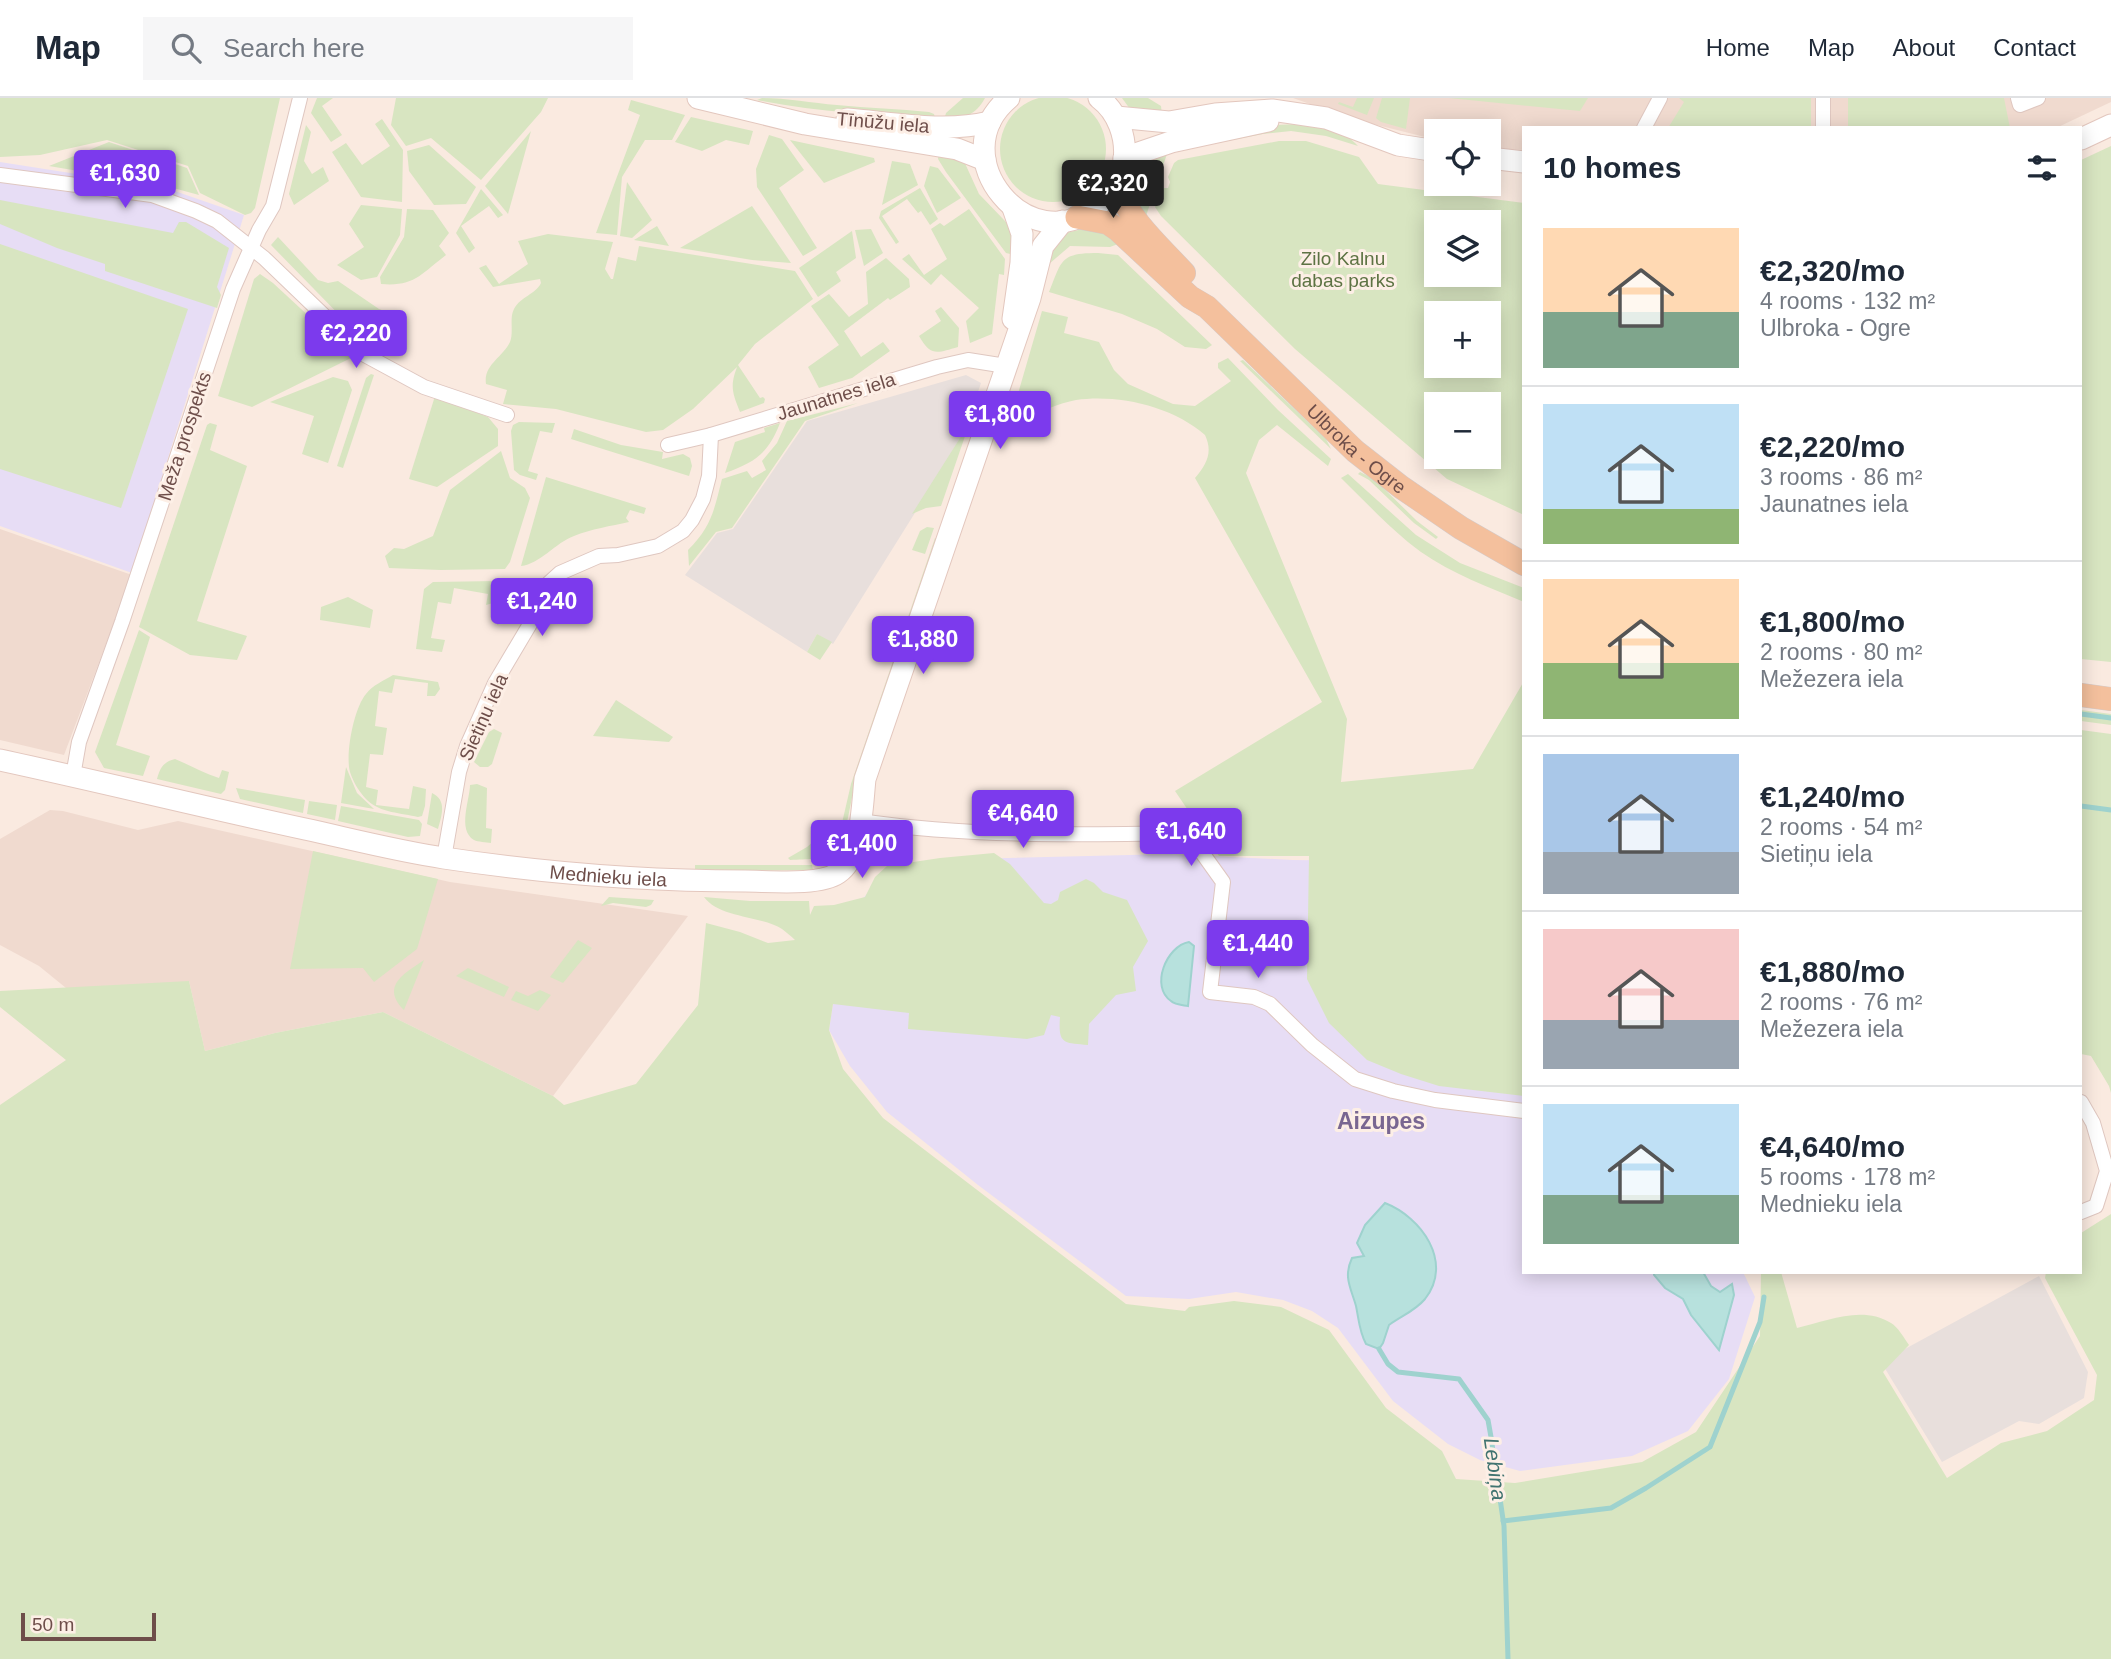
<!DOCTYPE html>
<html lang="en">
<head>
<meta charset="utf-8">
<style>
	:root { --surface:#fff; --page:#f6f6f7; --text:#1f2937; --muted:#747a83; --line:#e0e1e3; --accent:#7c3aed }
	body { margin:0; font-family:Arial,sans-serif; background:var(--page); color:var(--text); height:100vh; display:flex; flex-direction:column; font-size:26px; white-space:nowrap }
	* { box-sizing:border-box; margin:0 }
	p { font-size:23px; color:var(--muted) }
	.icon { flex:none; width:38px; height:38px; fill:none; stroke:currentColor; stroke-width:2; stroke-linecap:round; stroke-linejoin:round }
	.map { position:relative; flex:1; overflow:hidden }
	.drawer { position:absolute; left:1522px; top:28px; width:560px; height:1148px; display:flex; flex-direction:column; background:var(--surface); border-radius:0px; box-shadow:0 4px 18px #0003 }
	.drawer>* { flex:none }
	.fabs { position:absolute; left:1424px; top:21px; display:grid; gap:14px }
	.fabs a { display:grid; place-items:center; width:77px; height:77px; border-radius:0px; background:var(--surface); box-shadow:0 4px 18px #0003; font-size:35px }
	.scale { position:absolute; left:21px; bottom:18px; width:135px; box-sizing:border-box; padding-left:7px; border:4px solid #6e4e4a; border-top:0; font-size:19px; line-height:24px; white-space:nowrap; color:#6e4e4a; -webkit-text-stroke:5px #fdefe6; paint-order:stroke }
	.price { position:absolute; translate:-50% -60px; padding:0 16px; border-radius:7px; background:var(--accent); color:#fff; font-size:23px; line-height:46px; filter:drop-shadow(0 2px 4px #0008) }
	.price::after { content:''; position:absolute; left:50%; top:42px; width:21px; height:16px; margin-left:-10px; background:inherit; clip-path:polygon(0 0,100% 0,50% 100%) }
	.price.active { background:#222; color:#fff }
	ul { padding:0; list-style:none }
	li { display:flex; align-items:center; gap:21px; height:175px; padding:0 21px }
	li+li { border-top:2px solid var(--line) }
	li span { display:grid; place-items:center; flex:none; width:196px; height:140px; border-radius:0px; color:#555 }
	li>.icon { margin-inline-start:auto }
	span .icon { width:84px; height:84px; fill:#fffc; stroke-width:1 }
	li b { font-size:30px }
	h2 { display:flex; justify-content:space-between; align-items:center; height:84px; padding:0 21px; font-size:30px }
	header { display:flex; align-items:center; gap:42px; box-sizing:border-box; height:98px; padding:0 35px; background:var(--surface); border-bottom:2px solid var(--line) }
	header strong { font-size:33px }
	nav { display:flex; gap:38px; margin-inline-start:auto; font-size:24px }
	.search { width:490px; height:63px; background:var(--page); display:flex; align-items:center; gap:18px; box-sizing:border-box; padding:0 24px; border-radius:0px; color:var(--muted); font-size:26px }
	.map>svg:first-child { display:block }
	.residential { fill:#f0dacf }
	.industrial { fill:#e8dfdc }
	.education { fill:#e7ddf5 }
	.green { fill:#d8e5c1; fill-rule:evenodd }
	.water { fill:#b7e1dd; stroke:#9ed2ce; stroke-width:2 }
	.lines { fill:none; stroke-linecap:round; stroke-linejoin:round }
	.stream { stroke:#9ed2ce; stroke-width:5 }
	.street-casing { stroke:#dfc7c0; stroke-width:16 }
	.secondary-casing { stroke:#e3c7be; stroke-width:23 }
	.primary-casing { stroke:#d4cac9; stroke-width:24 }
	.street { stroke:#fff; stroke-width:14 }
	.secondary { stroke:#fff; stroke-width:21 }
	.primary { stroke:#f4c09d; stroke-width:23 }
	.labels { text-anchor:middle; stroke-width:6; stroke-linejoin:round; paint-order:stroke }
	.street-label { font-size:19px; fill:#6e4e4a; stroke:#fdefe6 }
	.park-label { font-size:19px; fill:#5d7343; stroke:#fdefe6 }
	.water-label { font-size:21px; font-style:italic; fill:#407370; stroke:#fdefe6 }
	.quarter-label { font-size:23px; font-weight:bold; fill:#796691; stroke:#fdefe6 }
</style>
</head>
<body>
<header>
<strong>Map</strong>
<div class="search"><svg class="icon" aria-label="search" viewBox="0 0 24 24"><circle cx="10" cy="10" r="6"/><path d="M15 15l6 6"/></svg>Search here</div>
<nav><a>Home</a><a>Map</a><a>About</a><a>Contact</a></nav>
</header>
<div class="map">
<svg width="2111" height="1561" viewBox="0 0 2111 1561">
	<rect width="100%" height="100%" fill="#faeae0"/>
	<g class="residential">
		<polygon points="1293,0 2111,0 2111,4 2056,30 1524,30 1524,52 1489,50 1489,33 1437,33 1437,42 1349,20"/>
		<polygon points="0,431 132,477 64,657 0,642"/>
		<polygon points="50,712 63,713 138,732 178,723 450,784 688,818 553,998 383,914 275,935 205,953 189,883 109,925 39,868 0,847 0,741"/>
	</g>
	<g class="industrial">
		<polygon points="966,277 981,285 963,338 833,546 817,536 807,554 685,477 717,435 733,431 807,323"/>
		<polygon points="2039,1178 2088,1274 2084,1300 2039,1326 2019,1323 1942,1364 1881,1264"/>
	</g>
	<g class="education">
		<polygon points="0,64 166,90 244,117 132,475 0,428"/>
		<polygon points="1171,756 1293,762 1524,765 1524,1174 1743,1174 1755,1199 1729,1281 1688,1333 1632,1358 1520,1373 1480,1362 1448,1346 1393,1303 1338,1230 1312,1213 1283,1202 1236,1194 1189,1201 1126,1198 978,1087 887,1014 850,968 829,932 833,906 830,837 884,777 966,761"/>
	</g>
	<g class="green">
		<circle cx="1053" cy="51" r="53"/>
		<polygon points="0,0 280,0 255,110 251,115 245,117 200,95 188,68 107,42 40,57 0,59"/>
		<polygon points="317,0 333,0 322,8 342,37 331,44 311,15"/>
		<polygon points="396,0 548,0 541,14 481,82 431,40 406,48 391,27"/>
		<path d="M762 0C787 0 812 5 837 7 868 10 899 11 929 14L934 16 935 20C874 17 817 14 757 2Z"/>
		<path d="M963 0H985C976 17 963 21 944 22L946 15Z"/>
		<polygon points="1122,0 1148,0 1161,8 1162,17 1130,11"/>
		<polygon points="1357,0 1374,0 1367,17 1338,6 1339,4 1353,9"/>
		<polygon points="1382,0 1410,0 1406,31 1381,24 1376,20"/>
		<polygon points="1449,0 1588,0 1580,13"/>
		<polygon points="1679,0 1811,0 1811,30 1668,30 1684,4"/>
		<polygon points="1848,0 2004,0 2010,30 1848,30"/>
		<polygon points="631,2 685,17 672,42 645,42 622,79 617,137 596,135 640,17 628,12"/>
		<polygon points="691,19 753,33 749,47 726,42 702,53 675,44"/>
		<polygon points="382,21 403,52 402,104 361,99 332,54 346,45 362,67 390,48 375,26"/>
		<path d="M1300 26C1319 30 1345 32 1358 48L1326 38 1291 33 1263 36 1177 53 1176 46 1275 27Z"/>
		<polygon points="306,27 311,34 304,63 312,76 323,69 329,83 294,107 289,96"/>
		<polygon points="531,33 508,116 485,88"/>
		<polygon points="769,37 782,41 804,72 779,90 817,150 803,158 757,89 756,71"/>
		<polygon points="790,42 874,60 875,64 824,85"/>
		<path d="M1279 43H1306L1359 59 1378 86 1524 105V417L1447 381 1295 251 1161 118 1155 109 1164 90H1168L1170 84 1168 79 1174 65 1178 62ZM1437 124H1489V177H1437ZM1437 215H1489V268H1437ZM1489 306V359H1437V306Z"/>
		<polygon points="109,44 187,70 199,97 166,88 49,68"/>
		<polygon points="429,47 476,89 466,106 434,107 409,73 407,53"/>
		<polygon points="2111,48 2111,564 2081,561 2081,62"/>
		<polygon points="939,53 963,61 979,96 1005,123 1013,134 1015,157 1006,155 946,74 938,61"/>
		<polygon points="1168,53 1146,118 1130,96 1131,85 1142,62"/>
		<polygon points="892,63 910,66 918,87 882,107"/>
		<polygon points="930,68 938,70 961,100 937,115 924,88"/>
		<polygon points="627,84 652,122 632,140 620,138"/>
		<polygon points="920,90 938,121 930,127 921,113 918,115 907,101 882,118 899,144 896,146 879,120 881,113"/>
		<polygon points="481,91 503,117 498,120 489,108 461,128 475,150 469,155 456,135"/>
		<polygon points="0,102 173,135 179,124 186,124 229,150 217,189 221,197 217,210 105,173 105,166 57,150 0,126"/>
		<polygon points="361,107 402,111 400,137 377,179 361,182 337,167 364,149 349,126"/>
		<polygon points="752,108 791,165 752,162 680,150"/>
		<path d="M407 111 433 112 449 135 439 148 446 157C421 176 414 189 381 186L380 179 404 139Z"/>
		<polygon points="969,111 1005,161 1004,177 999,176 992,236 970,245 966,223 979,210 941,176 931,187 902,161 909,156 924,177 947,161 931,131 940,125 944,128"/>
		<polygon points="657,128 669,148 634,142"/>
		<polygon points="1087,130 1103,131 1118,146 1110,149 1070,148 1049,166 1046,161 1066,135"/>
		<polygon points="871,131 883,155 864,168 855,132"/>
		<polygon points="852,133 856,160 836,174 841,183 818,199 799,170"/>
		<path d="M548 136 613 144 605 171 611 181H613L618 159 636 163 639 148 795 173 813 201 755 246 738 267 760 300 763 299 765 301 764 305 740 314C732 294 730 288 737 269L693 311 663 332 646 334 556 311 503 306 507 292 486 286C483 267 503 259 510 244 514 234 509 220 514 211 521 198 535 197 541 185L540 181 493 189 479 170 486 167 499 186 528 166 518 143Z"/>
		<polygon points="278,139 318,182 328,185 338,183 379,211 398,218 400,224 393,242 356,234 271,147"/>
		<polygon points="0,146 188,211 121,410 0,371"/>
		<path d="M1098 155 1118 157 1212 247 1206 251 1185 249 1157 231 1122 216 1049 194C1062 162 1060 155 1098 155Z"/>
		<polygon points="886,160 909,181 910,189 890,202 888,200 844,233 861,259 883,244 890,253 852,280 819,290 808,269 839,247 811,208 829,196 849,219 868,206 866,174"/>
		<polygon points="260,176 273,185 353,259 252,309 218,298 254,181"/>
		<path d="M941 209 959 230 958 249C937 255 931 259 919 238L941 223 935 213Z"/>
		<path d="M1042 213 1068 219 1064 235 1099 244 1114 272 1128 286 1173 306 1195 308 1231 283 1218 270V265L1228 260 1278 312 1331 361 1328 368 1277 327 1259 342 1246 375 1347 621 1341 684 1473 671 1524 583V998L1439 988 1401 976 1367 962 1329 925 1307 881 1309 758H1219L1175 693 1322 604 1195 380C1207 366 1213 354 1205 337 1172 308 1118 296 1076 302 1059 305 1040 314 1024 321L1015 306Z"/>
		<polygon points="1243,262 1326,341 1331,351 1240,263"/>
		<polygon points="371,276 374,277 343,370 337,368 366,280"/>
		<polygon points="333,279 348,283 352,292 328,365 302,356 314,318 270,304"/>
		<polygon points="435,298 488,319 498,331 498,348 437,389 409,381"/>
		<path d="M858 305 805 323 732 430 716 434 689 468 688 452C712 428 714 412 722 381L747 373 752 380 766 372 762 363 777 345 787 323Z"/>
		<polygon points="974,312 941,408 926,410 912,416 967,329"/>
		<polygon points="519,324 555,325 552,335 540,333 528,373 538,376 536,382 520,377 514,372 511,333 513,327"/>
		<polygon points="210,325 217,327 210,352 247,368 197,523 247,538 237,562 190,557 139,529 207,327"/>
		<path d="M780 325C768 356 755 364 725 375L735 344 765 334 764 330Z"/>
		<polygon points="574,331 621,347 663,354 662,361 683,356 690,360 692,368 689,378 571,341"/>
		<polygon points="501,353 510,380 525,390 530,400 510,464 505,471 441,472 389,470 385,458 394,450 404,451 433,438 450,392"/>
		<polygon points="1360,374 1374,381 1417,423 1438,439 1436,441 1414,425 1369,382 1358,376"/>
		<path d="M1348 376 1416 437 1460 465 1524 490V504C1489 489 1452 476 1421 454 1392 433 1367 405 1341 380Z"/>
		<path d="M546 379 646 410 644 416 630 412 626 420 629 424C611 428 591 431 574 438 555 445 540 466 521 468Z"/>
		<polygon points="927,429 934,430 925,456 912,452 920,433"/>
		<polygon points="935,440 938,441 857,675 843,744 839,738 851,686"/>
		<polygon points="496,483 498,485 493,505 486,507 488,496 454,490 451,506 438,504 431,540 445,542 442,554 416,551 424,491 433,484"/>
		<path d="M514 483H525L498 527 495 524C497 511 502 490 514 483Z"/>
		<polygon points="348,499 373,512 370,530 320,522 321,509"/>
		<polygon points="139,532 150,539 116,647 150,658 143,678 104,670 95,654"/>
		<polygon points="817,536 832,544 820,562 807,554"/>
		<path d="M393 577 438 584 440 591 435 598H427L428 585 395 581 392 595 379 593 375 628 387 630 383 657 370 656 366 689 378 692 376 707 409 711 413 688 426 691 425 708 422 718 418 719C402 715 380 715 367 702 360 695 353 684 350 674 345 656 354 610 366 596 373 587 383 583 393 577Z"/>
		<polygon points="616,602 673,639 669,644 593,638"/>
		<polygon points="2081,612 2111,616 2111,627 2081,623"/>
		<polygon points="494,631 502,635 492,666 488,669 480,669 474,664 489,634"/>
		<polygon points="2081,632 2111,636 2111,995 2109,988 2091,958 2081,956"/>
		<path d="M175 661C190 667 203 675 219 680L222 672 229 674 225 692 221 696 157 681C160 670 163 664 175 661Z"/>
		<polygon points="346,669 357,695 374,711 341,705"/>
		<path d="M477 686 487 690 486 730 492 731 491 745C486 744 478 744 474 742 457 732 470 701 470 687Z"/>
		<polygon points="236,690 305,702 303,715 240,701"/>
		<path d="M432 695C447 702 442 717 438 731L427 726Z"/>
		<polygon points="309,703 337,707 335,722 307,716"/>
		<polygon points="341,708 419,722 422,726 420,738 408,739 338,723"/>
		<path d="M834 726 836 727C828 764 828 760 790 762L788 760 807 749Z"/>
		<polygon points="313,753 438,781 417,851 374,884 363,870 290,871"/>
		<path d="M994 755 1010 766 1044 805 1051 806 1058 802 1060 794 1086 781 1094 785 1103 794 1127 802 1148 843 1133 869 1136 893 1116 897 1089 926 1088 947C1063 945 1058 946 1060 919L1051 917 1044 937 1027 941 908 931 909 915 833 906 829 932 843 971 883 1020 1126 1206 1185 1213 1189 1209 1234 1203 1281 1209 1329 1232 1386 1310 1442 1353 1456 1381 1515 1385 1642 1364 1696 1334 1760 1238 1761 1174H1781L1797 1230C1827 1223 1862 1207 1891 1225 1898 1229 1904 1240 1909 1247L1883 1274 1947 1380 2001 1345 2047 1333 2094 1302 2097 1277 2045 1180 2046 1174H2081V1135L2111 1116V1561H0V1007L66 962 0 909V893L189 883 205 953 275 935 383 914 553 998 564 1007 636 986 698 907 706 825 740 834 768 845 795 842C791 838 786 834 782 831 762 818 719 820 704 799L750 803H809L810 817 814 808 834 807 865 799 875 779 887 768 940 760Z"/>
		<polygon points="695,767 812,767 813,772 695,773"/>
		<polygon points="609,799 654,802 651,807 646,809 613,805 601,808"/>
		<polygon points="578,842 592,850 563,885 550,879"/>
		<path d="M424 862 404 912C380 888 405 875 424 862Z"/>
		<polygon points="468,870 509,889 504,899 456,878"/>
		<polygon points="540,892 551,897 538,913 511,902 516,893 528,898"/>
	</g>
	<g class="water">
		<path d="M1189 844 1194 848 1188 908C1183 907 1175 907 1171 903 1150 889 1166 848 1189 844Z"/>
		<path d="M1385 1105C1421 1119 1454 1164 1425 1201 1415 1213 1401 1218 1389 1227L1383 1245 1379 1251 1366 1246C1359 1233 1359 1222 1356 1208 1351 1190 1343 1179 1352 1160L1364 1158 1357 1145 1365 1127Z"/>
		<polygon points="1654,1174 1703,1174 1711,1188 1720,1194 1732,1186 1734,1197 1719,1252 1691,1217 1683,1201 1665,1190 1654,1177"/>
	</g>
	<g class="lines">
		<g class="stream">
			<polyline points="2081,616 2111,620"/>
			<polyline points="2081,708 2111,712"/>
			<polyline points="1379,1251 1388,1266 1398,1274 1459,1281 1488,1322 1491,1339 1504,1428 1508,1561"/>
			<polyline points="1503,1423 1611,1410 1646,1390 1710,1349 1760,1224 1764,1199"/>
		</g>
		<defs>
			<g id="street">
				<polyline points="2018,0 2020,7 2038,0"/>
				<polyline points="1644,30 1660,0"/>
				<polyline points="1823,30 1823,0"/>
				<polyline points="0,77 152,97 196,113 217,123 264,160 365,257 424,289 507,317"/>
				<polyline points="668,347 711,337 937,269 968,262 1006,268"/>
				<polyline points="73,678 79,644 122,524 233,191 259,132 273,108 300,0"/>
				<path d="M860 723C968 739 1079 737 1188 735L1223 784 1210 894 1254 899 1270 906 1312 947 1355 981 1393 993 1435 1002 1524 1013"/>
				<polyline points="444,760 459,674 467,648 495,585 533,521 549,485 560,475 599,458 618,457 658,448 683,433 692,422 703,401 709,378 711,337"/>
				<polyline points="2081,1004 2093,1025 2107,1073 2096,1108 2081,1114"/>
			</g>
			<g id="secondary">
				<polyline points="698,0 805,26 957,51 985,62"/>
				<path d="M1009 0C940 58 1029 165 1097 108 1111 96 1121 81 1124 63 1127 40 1118 14 1099 0"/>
				<polyline points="1116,19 1169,24 1215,16 1272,12 1326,20 1398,47 1437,53"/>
				<path d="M847 21C894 25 944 35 990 24"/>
				<polyline points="2081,41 2111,27"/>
				<polyline points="1124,60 1171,44 1268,23"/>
				<polyline points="1489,60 1524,64"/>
				<polyline points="1013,110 1022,136 1021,165 1013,221"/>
				<path id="s1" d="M0 662C102 684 203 709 305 731 351 741 397 753 444 760 544 775 644 783 745 783 769 783 819 788 838 775 862 759 862 708 865 681L1030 200 1043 148 1063 123"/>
			</g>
			<g id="primary">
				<path d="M1116 86C1128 121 1159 148 1184 175"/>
				<path id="s2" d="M1077 119 1108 125 1118 132 1190 199 1207 209 1355 353 1401 389 1461 430 1524 466"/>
				<polyline points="2081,597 2111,601"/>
			</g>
		</defs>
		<use href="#street" class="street-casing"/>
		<use href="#secondary" class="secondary-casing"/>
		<use href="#primary" class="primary-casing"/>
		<use href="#street" class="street"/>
		<use href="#secondary" class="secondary"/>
		<use href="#primary" class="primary"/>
	</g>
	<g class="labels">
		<g class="street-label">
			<text transform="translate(883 24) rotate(5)" y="7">Tīnūžu iela</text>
			<text transform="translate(836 298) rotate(-17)" y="7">Jaunatnes iela</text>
			<text transform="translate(184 338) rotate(-72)" y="7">Meža prospekts</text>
			<text dy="7" stroke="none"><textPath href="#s2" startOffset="368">Ulbroka - Ogre</textPath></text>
			<text transform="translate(483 619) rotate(-66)" y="7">Sietiņu iela</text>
			<text dy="7" stroke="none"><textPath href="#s1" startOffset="620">Mednieku iela</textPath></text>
		</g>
		<g class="park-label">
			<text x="1343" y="167">Zilo Kalnu<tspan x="1343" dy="22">dabas parks</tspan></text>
		</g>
		<g class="water-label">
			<text transform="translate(1495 1371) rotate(82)" y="7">Lebiņa</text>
		</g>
		<g class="quarter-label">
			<text x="1381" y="1031">Aizupes</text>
		</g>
	</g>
</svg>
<div class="fabs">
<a><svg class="icon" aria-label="locate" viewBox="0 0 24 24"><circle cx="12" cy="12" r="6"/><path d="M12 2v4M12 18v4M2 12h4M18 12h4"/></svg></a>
<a><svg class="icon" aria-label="layers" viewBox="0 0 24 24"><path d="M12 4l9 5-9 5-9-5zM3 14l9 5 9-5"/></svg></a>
<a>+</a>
<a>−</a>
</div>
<div class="scale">50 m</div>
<b class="price" style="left:125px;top:112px">€1,630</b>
<b class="price active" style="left:1113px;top:122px">€2,320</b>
<b class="price" style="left:356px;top:272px">€2,220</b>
<b class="price" style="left:1000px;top:353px">€1,800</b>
<b class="price" style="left:542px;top:540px">€1,240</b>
<b class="price" style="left:923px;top:578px">€1,880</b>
<b class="price" style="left:1023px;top:752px">€4,640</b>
<b class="price" style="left:1191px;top:770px">€1,640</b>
<b class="price" style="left:862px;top:782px">€1,400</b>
<b class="price" style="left:1258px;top:882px">€1,440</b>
<section class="drawer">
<h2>10 homes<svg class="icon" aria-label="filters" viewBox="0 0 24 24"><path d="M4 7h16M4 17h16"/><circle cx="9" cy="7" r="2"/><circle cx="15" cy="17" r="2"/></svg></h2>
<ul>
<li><span style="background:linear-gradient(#ffd9b3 60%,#7fa58c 0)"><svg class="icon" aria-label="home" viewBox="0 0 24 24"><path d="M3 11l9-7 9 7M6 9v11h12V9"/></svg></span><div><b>€2,320/mo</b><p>4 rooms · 132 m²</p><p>Ulbroka - Ogre</p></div></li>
<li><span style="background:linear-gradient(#bfe0f5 75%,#8fb573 0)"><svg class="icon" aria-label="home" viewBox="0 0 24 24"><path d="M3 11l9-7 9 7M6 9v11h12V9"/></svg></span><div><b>€2,220/mo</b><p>3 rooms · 86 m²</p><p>Jaunatnes iela</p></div></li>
<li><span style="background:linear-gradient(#ffd9b3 60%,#8fb573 0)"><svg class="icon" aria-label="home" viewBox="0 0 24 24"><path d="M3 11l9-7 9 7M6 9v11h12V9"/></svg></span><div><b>€1,800/mo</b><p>2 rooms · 80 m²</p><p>Mežezera iela</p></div></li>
<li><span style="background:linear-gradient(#a9c7e8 70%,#9aa5b1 0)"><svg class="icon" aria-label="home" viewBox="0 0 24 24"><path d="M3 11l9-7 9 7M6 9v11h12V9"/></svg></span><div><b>€1,240/mo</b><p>2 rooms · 54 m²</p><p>Sietiņu iela</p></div></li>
<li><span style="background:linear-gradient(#f6c9c9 65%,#9aa5b1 0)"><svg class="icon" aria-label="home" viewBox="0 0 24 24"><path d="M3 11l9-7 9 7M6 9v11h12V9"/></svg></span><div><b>€1,880/mo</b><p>2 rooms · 76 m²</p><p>Mežezera iela</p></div></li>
<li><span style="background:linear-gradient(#bfe0f5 65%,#7fa58c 0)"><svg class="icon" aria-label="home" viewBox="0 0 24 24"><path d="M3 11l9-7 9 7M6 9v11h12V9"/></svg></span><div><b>€4,640/mo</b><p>5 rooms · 178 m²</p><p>Mednieku iela</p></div></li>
</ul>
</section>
</div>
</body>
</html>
